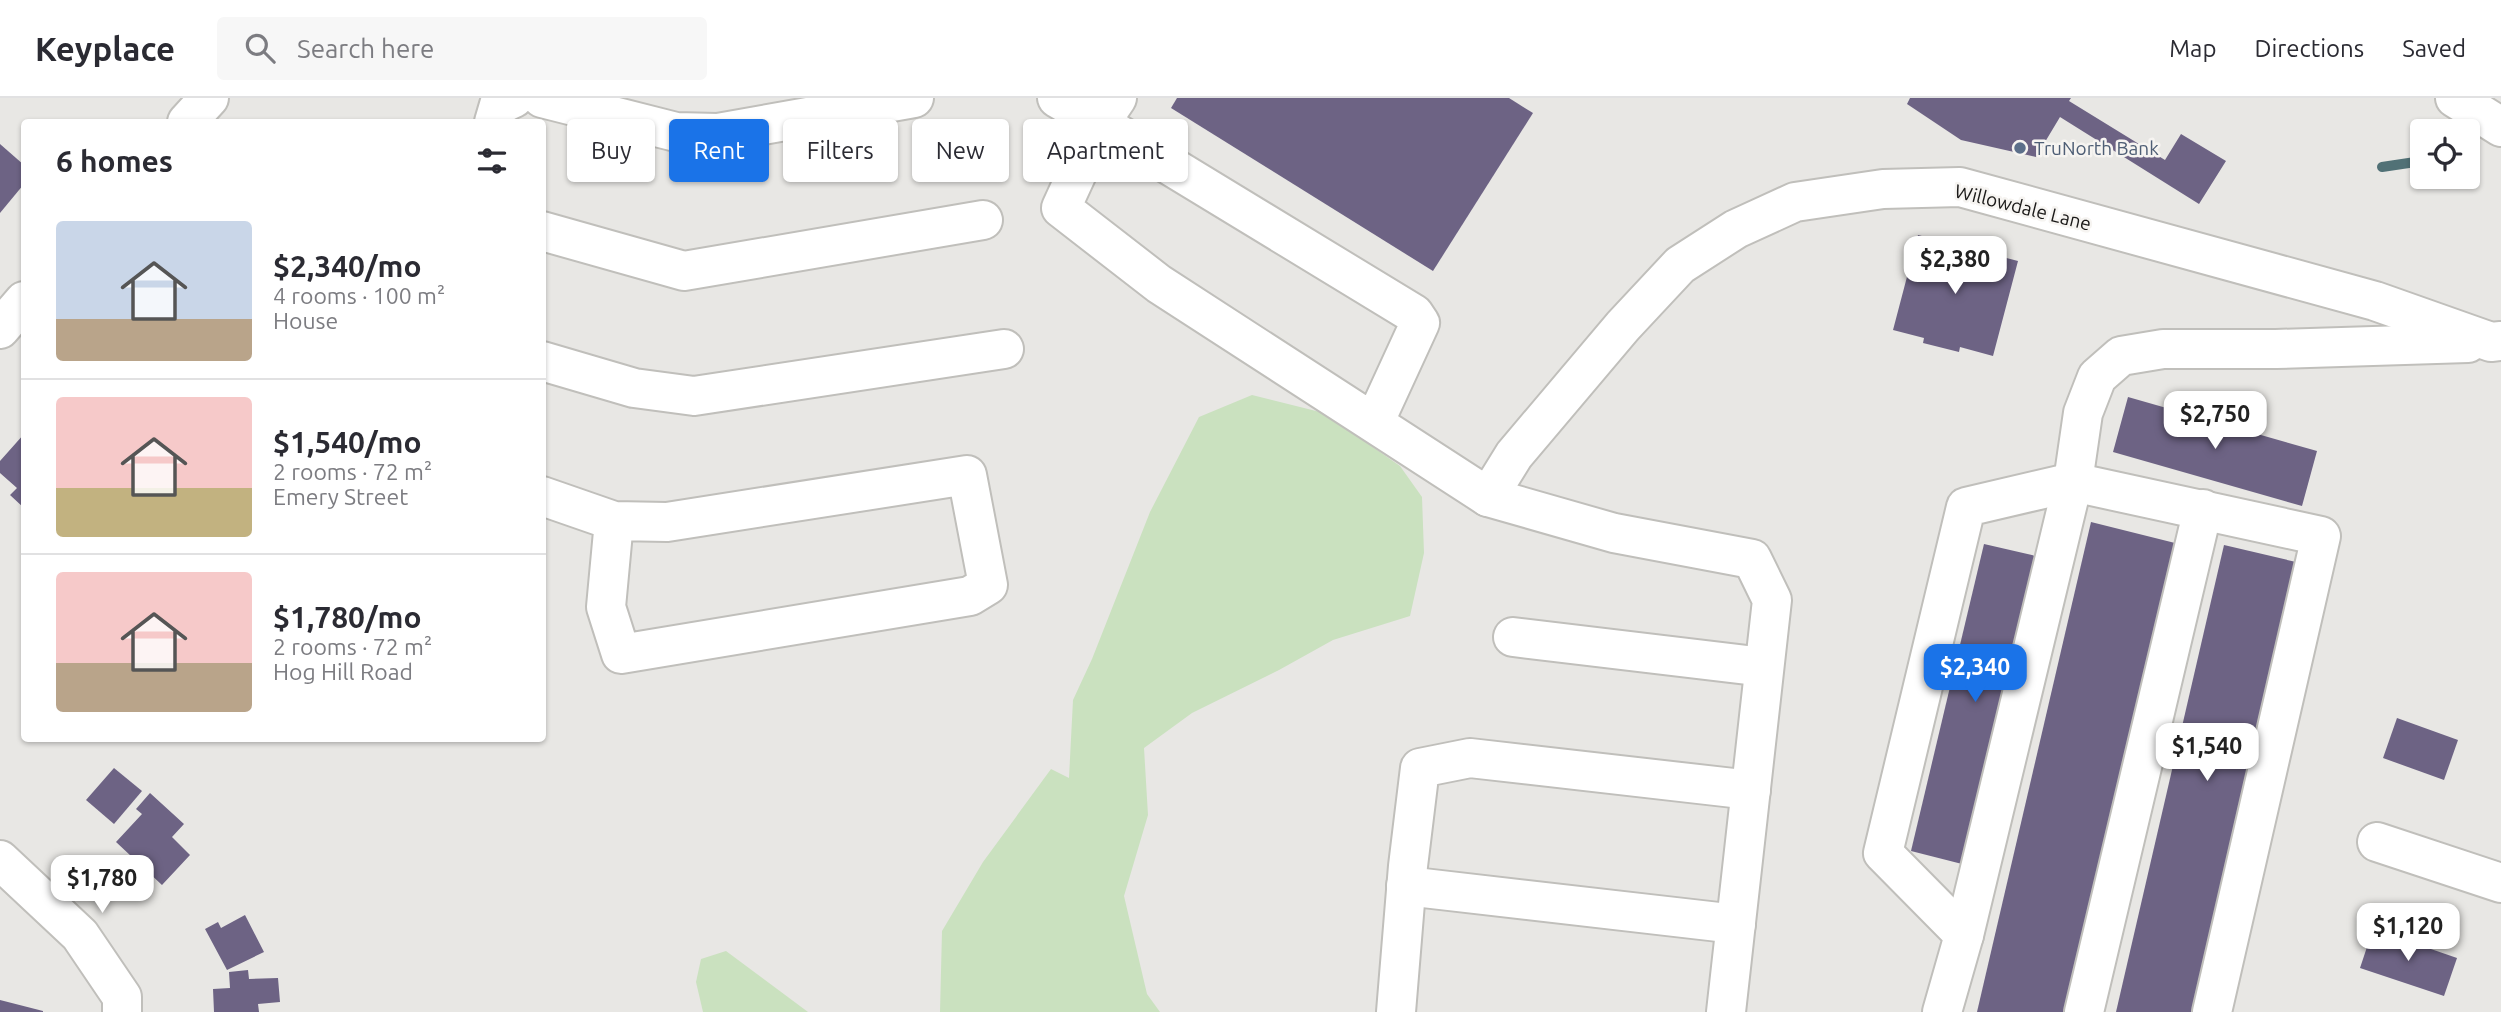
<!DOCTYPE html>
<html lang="en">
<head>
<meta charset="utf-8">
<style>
	:root { --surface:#fff; --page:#f7f7f7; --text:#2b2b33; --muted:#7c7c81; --line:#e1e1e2; --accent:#1a73e8 }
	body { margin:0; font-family:Ubuntu,sans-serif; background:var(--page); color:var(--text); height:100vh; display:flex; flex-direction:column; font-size:26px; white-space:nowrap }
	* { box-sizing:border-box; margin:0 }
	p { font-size:23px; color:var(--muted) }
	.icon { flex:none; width:38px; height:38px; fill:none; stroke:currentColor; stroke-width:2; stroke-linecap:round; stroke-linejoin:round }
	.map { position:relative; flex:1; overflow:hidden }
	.panel { position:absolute; left:21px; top:21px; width:525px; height:623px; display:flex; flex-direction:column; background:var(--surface); border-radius:7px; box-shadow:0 2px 5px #0004 }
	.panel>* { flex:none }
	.banner { position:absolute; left:567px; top:21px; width:665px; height:63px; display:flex; gap:14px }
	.fabs { position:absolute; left:2410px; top:21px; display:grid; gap:14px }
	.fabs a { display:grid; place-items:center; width:70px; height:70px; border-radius:7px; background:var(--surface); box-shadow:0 2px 5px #0004; font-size:35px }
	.price { position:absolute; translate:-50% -60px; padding:0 16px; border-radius:14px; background:#fff; color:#222; font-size:23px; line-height:46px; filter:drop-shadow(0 2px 4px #0008) }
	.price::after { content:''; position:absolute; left:50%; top:42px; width:21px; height:16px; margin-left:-10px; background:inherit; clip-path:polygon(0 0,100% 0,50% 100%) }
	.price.active { background:var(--accent); color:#fff }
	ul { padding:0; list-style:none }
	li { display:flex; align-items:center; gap:21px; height:175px; padding:0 35px }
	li+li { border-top:2px solid var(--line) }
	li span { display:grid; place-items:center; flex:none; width:196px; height:140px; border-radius:7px; color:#555 }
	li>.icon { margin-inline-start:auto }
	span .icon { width:84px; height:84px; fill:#fffc; stroke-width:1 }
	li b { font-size:30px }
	h2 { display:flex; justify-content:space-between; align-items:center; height:84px; padding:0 35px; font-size:30px }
	.chip { padding:0 24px; border-radius:7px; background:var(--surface); box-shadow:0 2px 5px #0004; font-size:24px; line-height:63px }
	.chip.active { background:var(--accent); color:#fff }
	header { display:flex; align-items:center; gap:42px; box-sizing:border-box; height:98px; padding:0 35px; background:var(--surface); border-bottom:2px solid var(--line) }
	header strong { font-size:33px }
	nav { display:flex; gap:38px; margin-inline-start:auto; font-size:24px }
	.search { width:490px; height:63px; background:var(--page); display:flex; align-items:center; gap:18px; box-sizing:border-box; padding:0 24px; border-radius:7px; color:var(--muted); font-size:26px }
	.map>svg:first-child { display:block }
	.green { fill:#cae1bf }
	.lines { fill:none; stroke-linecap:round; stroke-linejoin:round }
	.stream { stroke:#517176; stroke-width:10 }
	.building { fill:#6d6384 }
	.minor-casing { stroke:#c0bfbb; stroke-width:42 }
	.highway-casing { stroke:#c0bfbb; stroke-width:42 }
	.minor { stroke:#fff; stroke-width:38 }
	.highway { stroke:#fff; stroke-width:38 }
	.service-dot { fill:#5c6f8a; stroke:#f6f4f1; stroke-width:2.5 }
	.labels { text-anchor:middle; stroke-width:5; stroke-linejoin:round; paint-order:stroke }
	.service-label { font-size:19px; fill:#4e5e75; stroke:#f6f4f1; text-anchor:start }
	.street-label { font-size:19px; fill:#1a1918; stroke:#f6f4f1 }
</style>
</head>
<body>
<header>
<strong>Keyplace</strong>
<div class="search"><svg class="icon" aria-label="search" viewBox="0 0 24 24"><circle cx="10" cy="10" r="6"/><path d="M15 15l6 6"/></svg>Search here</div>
<nav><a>Map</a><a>Directions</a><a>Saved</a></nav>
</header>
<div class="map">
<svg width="2501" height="914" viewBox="0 0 2501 914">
	<rect width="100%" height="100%" fill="#e8e7e4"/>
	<g class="green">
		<polygon points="1252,297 1324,315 1400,368 1422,399 1424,455 1410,518 1333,542 1279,572 1192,615 1144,650 1148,717 1124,798 1147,896 1160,914 940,914 942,833 983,764 1051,671 1069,680 1073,602 1092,561 1150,414 1199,319"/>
		<polygon points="726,853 808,914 703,914 696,884 701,861"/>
	</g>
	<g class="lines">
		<polyline class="stream" points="2382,69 2422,63"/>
	</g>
	<g class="building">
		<polygon points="1177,0 1509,0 1533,15 1433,173 1171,10"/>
		<polygon points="1910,0 2071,0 2069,3 2165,62 2181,36 2226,63 2199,106 2060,19 2036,59 1961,42 1907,6"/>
		<polygon points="0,46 24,67 24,86 0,115"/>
		<polygon points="1918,137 2018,163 1993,258 1960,249 1959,254 1923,245 1924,240 1893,232"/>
		<polygon points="2128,299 2317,353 2302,408 2113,354"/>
		<polygon points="24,336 24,410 10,397 17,390 0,375 0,363"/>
		<polygon points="2091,424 2179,446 2070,914 1977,914"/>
		<polygon points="1984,446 2040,459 1966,767 1911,753"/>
		<polygon points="2224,447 2296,464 2192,914 2116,914"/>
		<polygon points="2397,620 2458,642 2444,682 2383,660"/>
		<polygon points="114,670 142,693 114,726 86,702"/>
		<polygon points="150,695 184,726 172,739 190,757 162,787 116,744 142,716 136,711"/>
		<polygon points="245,817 264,854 227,872 205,831 218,824 221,830"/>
		<polygon points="2373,831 2457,860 2444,898 2360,870"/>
		<polygon points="248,872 249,881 278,880 280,904 258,906 259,914 214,914 213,891 230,890 229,874"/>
		<polygon points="0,902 43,913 43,914 0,914"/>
	</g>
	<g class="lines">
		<defs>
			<g id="minor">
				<polyline points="542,0 676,34 718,35 914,0"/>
				<polyline points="1057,0 1100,25 1117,0"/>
				<polyline points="187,24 209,0"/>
				<polyline points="494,24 499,7 514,0"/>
				<polyline points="542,133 684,173 983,122"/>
				<polyline points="0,231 24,203"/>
				<polyline points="542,263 634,290 694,298 1004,251"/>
				<polyline points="1374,325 1420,225 1414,216 1100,25 1061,110 1159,186 1488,399 1614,435 1752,461 1772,502 1726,914"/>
				<polyline points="542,398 614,423 667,424 967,377 988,487 970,498 621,556 606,509 614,423"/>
				<polyline points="1488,399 1514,357 1623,228 1680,167 1736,131 1795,104 1883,91 1960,89 2375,203 2491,244 2501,243"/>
				<polyline points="1513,539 1764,569"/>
				<polyline points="2377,744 2501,785"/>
				<polyline points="0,762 80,837 122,899 122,914"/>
				<polyline points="1406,788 1736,826"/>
				<polyline points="1964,837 2073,384 2083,315 2097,279 2121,258 2163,251 2276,251 2468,245"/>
				<polyline points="1396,914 1408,768 1420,670 1470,660 1751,692"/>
				<polyline points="1942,914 1964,837 1883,755 1966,409 2073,384 2321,438 2212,914"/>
				<polyline points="2084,914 2203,411"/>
			</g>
			<polyline id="highway" points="2455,0 2501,29"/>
		</defs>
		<use href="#minor" class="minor-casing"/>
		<use href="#highway" class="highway-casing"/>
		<use href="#minor" class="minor"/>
		<use href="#highway" class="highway"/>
	</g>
	<circle class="service-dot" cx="2020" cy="50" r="7"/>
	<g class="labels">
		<g class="service-label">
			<text x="2034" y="57">TruNorth Bank</text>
		</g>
		<g class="street-label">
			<text transform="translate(2023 109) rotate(14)" y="7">Willowdale Lane</text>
		</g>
	</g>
</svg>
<div class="fabs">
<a><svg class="icon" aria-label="locate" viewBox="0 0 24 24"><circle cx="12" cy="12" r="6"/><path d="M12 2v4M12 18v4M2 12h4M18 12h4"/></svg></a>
</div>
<b class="price" style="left:1955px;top:198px">$2,380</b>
<b class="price" style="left:2215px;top:353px">$2,750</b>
<b class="price active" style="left:1975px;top:606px">$2,340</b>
<b class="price" style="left:2207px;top:685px">$1,540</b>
<b class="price" style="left:102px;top:817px">$1,780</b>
<b class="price" style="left:2408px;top:865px">$1,120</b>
<div class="banner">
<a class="chip">Buy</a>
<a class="chip active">Rent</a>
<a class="chip">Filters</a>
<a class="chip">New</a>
<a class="chip">Apartment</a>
</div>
<section class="panel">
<h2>6 homes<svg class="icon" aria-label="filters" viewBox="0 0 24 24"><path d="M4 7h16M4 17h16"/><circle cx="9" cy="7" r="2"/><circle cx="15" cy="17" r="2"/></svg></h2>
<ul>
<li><span style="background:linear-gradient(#c9d6e8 70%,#b9a48a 0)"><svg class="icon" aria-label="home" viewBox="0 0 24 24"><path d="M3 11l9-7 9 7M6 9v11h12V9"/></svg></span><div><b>$2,340/mo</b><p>4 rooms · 100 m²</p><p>House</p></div></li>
<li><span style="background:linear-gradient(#f6c9c9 65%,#c2b280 0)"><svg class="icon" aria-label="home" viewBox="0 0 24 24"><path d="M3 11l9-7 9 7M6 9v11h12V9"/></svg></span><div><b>$1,540/mo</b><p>2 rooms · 72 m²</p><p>Emery Street</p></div></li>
<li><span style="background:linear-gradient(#f6c9c9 65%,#b9a48a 0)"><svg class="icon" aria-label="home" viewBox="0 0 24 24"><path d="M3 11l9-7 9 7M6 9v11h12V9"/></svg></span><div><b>$1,780/mo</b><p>2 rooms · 72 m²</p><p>Hog Hill Road</p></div></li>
</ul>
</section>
</div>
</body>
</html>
